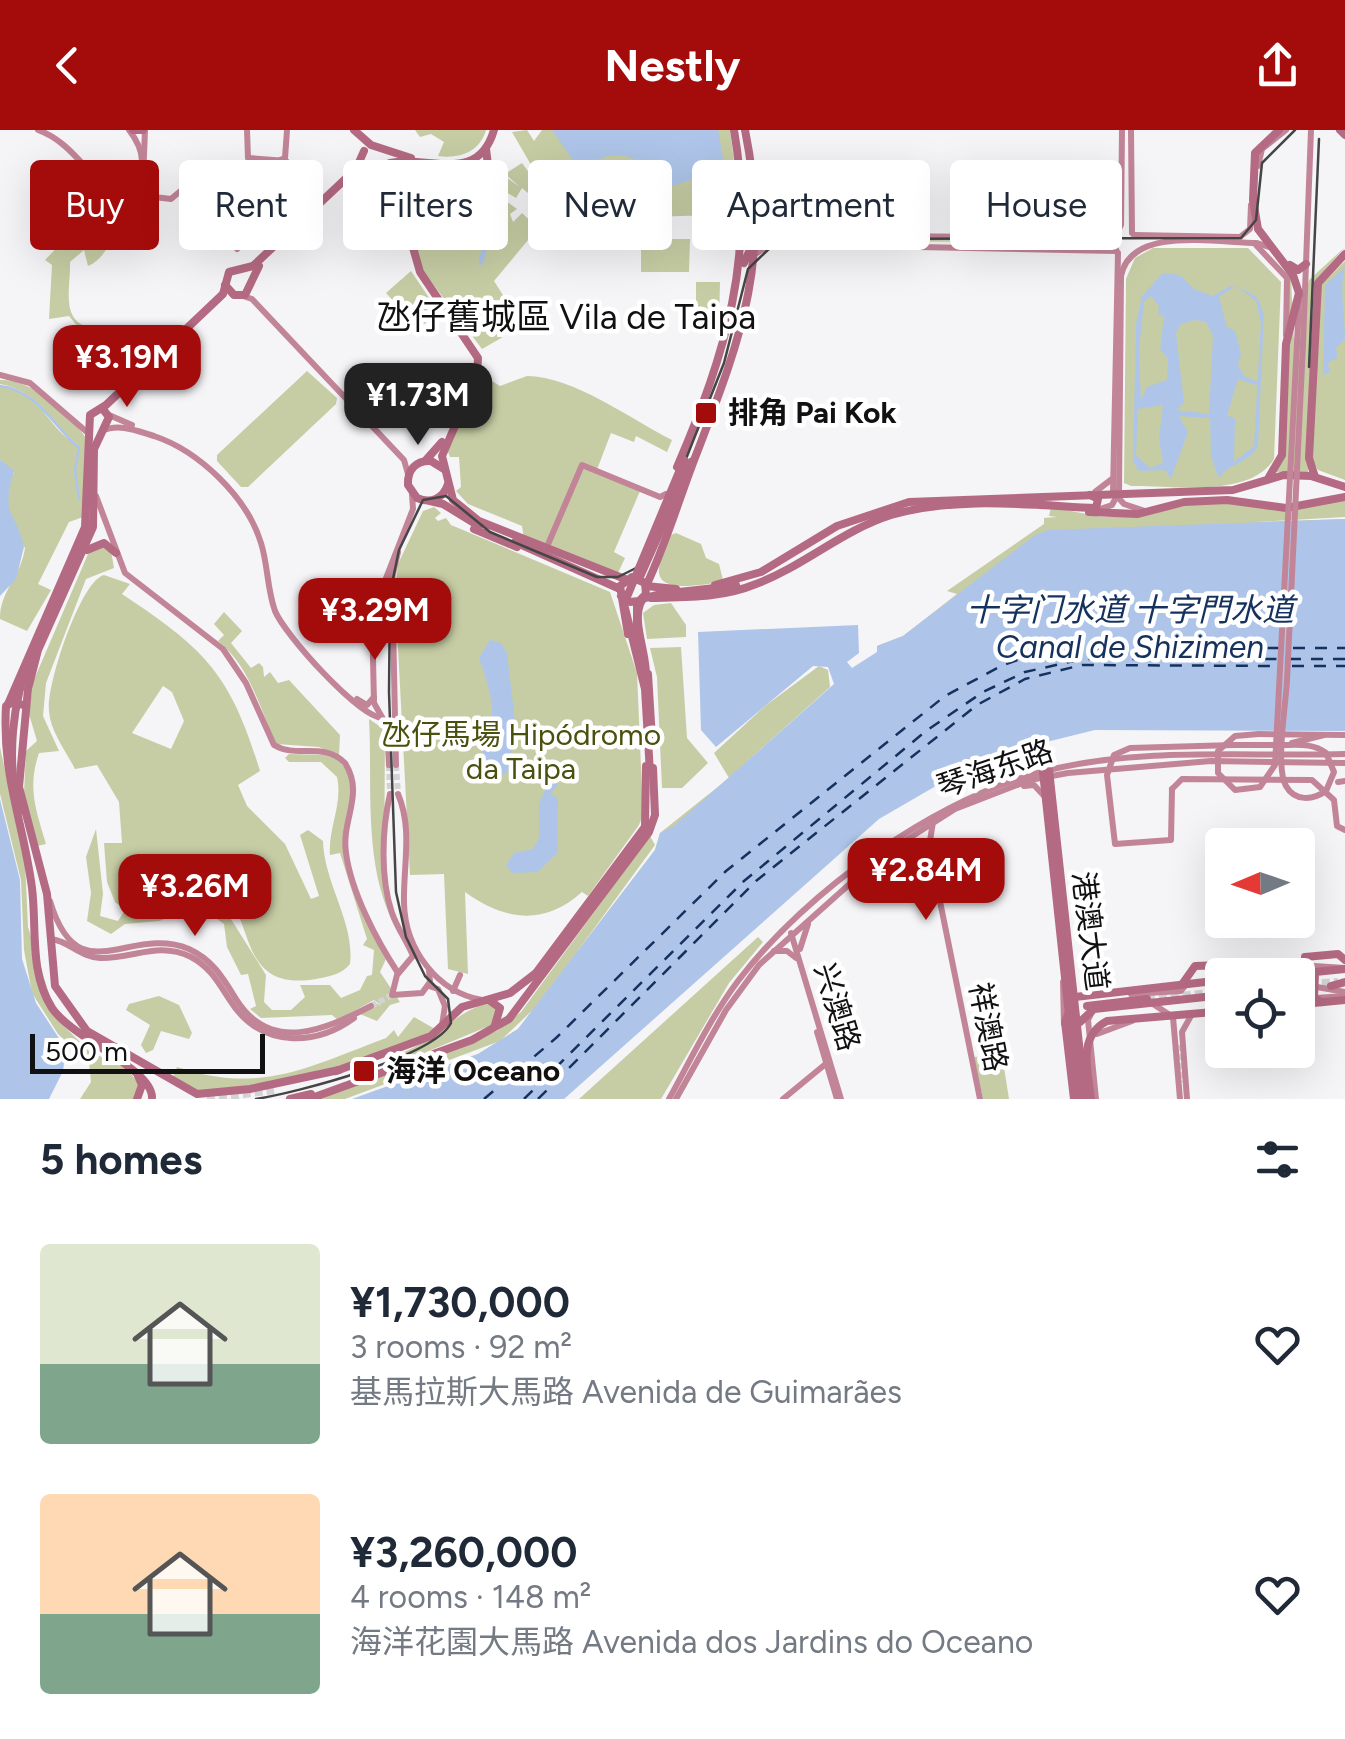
<!DOCTYPE html>
<html lang="en">
<head>
<meta charset="utf-8">
<style>
	:root { --surface:#fff; --page:#f6f6f7; --text:#1f2937; --muted:#747a83; --accent:#a30c0b }
	body { margin:0; font-family:Figtree,"Noto Sans SC",sans-serif; background:var(--page); color:var(--text); height:100vh; display:flex; flex-direction:column; font-size:38px; white-space:nowrap }
	* { box-sizing:border-box; margin:0 }
	p { font-size:32px; color:var(--muted) }
	.icon { flex:none; width:55px; height:55px; fill:none; stroke:currentColor; stroke-width:2; stroke-linecap:round; stroke-linejoin:round }
	.map { position:relative; height:969px; overflow:hidden }
	.details { display:flex; flex-direction:column; background:var(--surface); flex:1 }
	.details>* { flex:none }
	.top-card { position:absolute; left:30px; top:30px; width:1285px; height:90px; display:flex; gap:20px }
	.needle { width:65px; rotate:268deg }
	.controls { position:absolute; left:1205px; top:698px; display:grid; gap:20px }
	.controls a { display:grid; place-items:center; width:110px; height:110px; border-radius:10px; background:var(--surface); box-shadow:0 10px 40px #0002; font-size:50px }
	.scale { position:absolute; left:30px; bottom:25px; width:235px; box-sizing:border-box; padding-left:10px; border:5px solid #111112; border-top:0; font-size:28px; line-height:35px; white-space:nowrap; color:#111112; -webkit-text-stroke:8px #fff; paint-order:stroke }
	.price { position:absolute; translate:-50% -85px; padding:0 22px; border-radius:20px; background:var(--accent); color:#fff; font-size:32px; line-height:65px; filter:drop-shadow(0 2px 5px #0008) }
	.price::after { content:''; position:absolute; left:50%; top:60px; width:30px; height:22px; margin-left:-15px; background:inherit; clip-path:polygon(0 0,100% 0,50% 100%) }
	.price.current { background:#222; color:#fff }
	ul { padding:0; list-style:none }
	li { display:flex; align-items:center; gap:30px; height:250px; padding:0 40px }
	li span { display:grid; place-items:center; flex:none; width:280px; height:200px; border-radius:10px; color:#555 }
	li>.icon { margin-inline-start:auto }
	span .icon { width:120px; height:120px; fill:#fffc; stroke-width:1 }
	li b { font-size:42px }
	h2 { display:flex; justify-content:space-between; align-items:center; height:120px; padding:0 40px; font-size:42px }
	.tag { padding:0 35px; border-radius:10px; background:var(--surface); box-shadow:0 10px 40px #0002; font-size:35px; line-height:90px }
	.tag.current { background:var(--accent); color:#fff }
	header { display:flex; justify-content:space-between; align-items:center; height:130px; padding:0 40px; background:var(--accent); color:#fff; font-size:45px; font-weight:700 }
	.map>svg:first-child { display:block }
	.green { fill:#c6cda4; fill-rule:evenodd }
	.water { fill:#aec5e9; fill-rule:evenodd }
	.lines { fill:none; stroke-linecap:round; stroke-linejoin:round }
	.stream { stroke:#aec5e9; stroke-width:2.5 }
	.canal { stroke:#aec5e9; stroke-width:5 }
	.ferry { stroke:#15325f; stroke-width:2.5; stroke-dasharray:12 10; stroke-linecap:butt }
	.secondary-tunnel { stroke:#d3d2d5; stroke-width:6; stroke-dasharray:6 3; stroke-linecap:butt }
	.primary-tunnel { stroke:#d3d2d5; stroke-width:8; stroke-dasharray:8 4; stroke-linecap:butt }
	.secondary { stroke:#c28598; stroke-width:6 }
	.primary { stroke:#b46a82; stroke-width:8 }
	.tram { stroke:#454546; stroke-width:2.5 }
	.secondary-bridge { stroke:#c28598; stroke-width:6 }
	.primary-bridge { stroke:#b46a82; stroke-width:8 }
	.poi-dot { fill:#a30c0b; stroke:#fff; stroke-width:4 }
	.labels { text-anchor:middle; stroke-width:9; stroke-linejoin:round; paint-order:stroke }
	.poi-label { font-size:30px; font-weight:bold; fill:#111112; stroke:#fff; text-anchor:start }
	.park-label { font-size:30px; fill:#4a500d; stroke:#fff }
	.street-label { font-size:30px; fill:#111112; stroke:#fff }
	.water-label { font-size:32px; font-style:italic; fill:#15325f; stroke:#fff }
	.quarter-label { font-size:35px; fill:#111112; stroke:#fff }
</style>
</head>
<body>
<header><svg class="icon" aria-label="back" viewBox="0 0 24 24"><path d="M15 5l-7 7 7 7"/></svg>Nestly<svg class="icon" aria-label="share" viewBox="0 0 24 24"><path d="M12 15V3M7 8l5-5 5 5M5 13v7h14v-7"/></svg></header>
<div class="map">
<svg width="1345" height="969" viewBox="0 0 1345 969">
	<rect width="100%" height="100%" fill="#f5f4f7"/>
	<g class="green">
		<path d="M415 0H486C480 22 459 29 438 26L444 12 431 4 420 7Z"/>
		<path d="M527 0 534 11 542 0H730L740 78 729 71 717 85C690 85 631 91 609 77V86L600 88V112L593 102 598 96 592 77 584 76 575 85 545 59 512 2Z"/>
		<polygon points="72,31 80,32 92,65 64,66 51,52 50,34 66,42"/>
		<polygon points="522,33 542,60 535,69 522,58 516,68 501,59 475,56 481,48 503,45 520,57 505,44"/>
		<polygon points="438,54 502,68 517,79 510,84 513,92 522,83 538,98 494,151 510,176 497,192 497,207 503,207 482,219 423,141 414,114 425,108"/>
		<path d="M102 70 117 99C110 111 105 129 88 136L84 120 70 132C71 155 60 189 88 197L83 203 69 186 49 189 52 135 45 130 68 106 58 98V83L49 73Z"/>
		<polygon points="767,107 1110,113 760,110"/>
		<polygon points="641,109 690,109 689,142 641,142"/>
		<polygon points="1345,117 1315,151 1308,342 1276,342 1285,320 1288,145 1264,118 1291,149 1294,210 1309,150"/>
		<path d="M1153 118H1248L1281 152 1274 329C1250 369 1170 355 1131 356L1124 353 1126 149 1135 128Z"/>
		<polygon points="1345,131 1345,350 1318,340 1312,330 1321,155"/>
		<polygon points="411,141 438,181 419,199 386,163"/>
		<polygon points="696,152 720,152 719,193 696,192"/>
		<polygon points="307,241 337,268 336,274 248,357 241,357 217,331 217,325"/>
		<path d="M527 246C573 246 632 290 672 310L667 322 636 306 634 312 611 303 596 342 640 361 614 422 625 428 617 445 524 408 522 396 468 374 456 361 461 357 459 327H450L447 319 477 252 488 257 492 251 500 256Z"/>
		<path d="M0 250C32 249 69 282 86 308L83 387 69 392 38 454 51 460 27 501 0 489C0 460 21 447 25 418L2 377 4 354 14 343 0 329V256C43 261 46 299 78 315 50 292 39 261 0 254Z"/>
		<polygon points="1345,370 1345,387 1256,392 1345,389 877,521 877,516 903,506 957,464 947,461 1044,394 1044,388 1057,387 1049,386 1051,377 1101,387 1137,387 1178,375 1229,372 1289,380"/>
		<path d="M434 377 441 383 435 388 438 391 446 388 451 395 610 462 637 543 643 685 639 695 588 766 582 762C543 797 504 790 465 762L468 844 448 839 444 744 410 745 395 461 398 434 423 381Z"/>
		<path d="M676 403 701 414 706 428 719 434 723 450C712 454 701 455 689 456 645 458 659 432 671 405Z"/>
		<path d="M100 415 111 421 114 438 86 449 46 553 43 586 59 621 39 623C27 658 36 680 46 714L37 716 24 663 26 621 37 611 29 584 33 552 88 424Z"/>
		<path d="M104 445 130 454 122 464C206 520 230 543 260 641L238 655 247 676 285 714 311 769 319 766 300 705 308 700 323 711C324 753 355 793 350 834 341 845 330 846 316 849 234 863 257 781 220 765 185 750 148 800 115 772L107 752 104 713H122L119 672 97 635 75 639C66 621 50 601 49 581 46 555 81 450 104 445ZM163 556 172 562 184 591 171 619 132 603Z"/>
		<polygon points="671,473 686,495 686,507 647,509 643,483 654,475"/>
		<path d="M224 482 242 501 231 513 251 538 259 533 263 537 264 547 270 542 278 553 289 550 340 605 339 625 319 617 276 614C260 579 250 536 218 511L224 505 214 494Z"/>
		<polygon points="681,517 687,608 708,633 682,658 662,658 657,547 650,518"/>
		<polygon points="819,536 828,540 830,557 744,634 831,559 512,916 352,969 478,924 518,899 655,720 660,703 729,648 714,623 765,576"/>
		<path d="M369 589 385 600 384 755 402 807C361 747 373 659 369 589Z"/>
		<polygon points="0,617 25,733 28,797 57,889 89,921 127,939 140,955 135,969 80,969 91,952 89,933 58,904 32,863 24,820 21,750 0,664"/>
		<path d="M289 624 331 625C369 650 342 683 343 718 344 749 373 800 386 829L380 842 400 872 390 875 377 891 360 884C301 921 253 915 222 849 265 919 312 919 376 873L382 876 374 870 338 890 332 885 261 888 250 879 256 876 248 844 241 845 227 817 224 794 205 780 190 779 159 791 125 794 111 804 87 791 91 763 86 727 96 699 103 764 100 786 118 791 123 783C156 791 187 761 219 770L266 845 264 872 272 880H291L305 867 300 855H330L341 868 360 860 367 846 372 845 374 820 363 815 367 809 340 723 330 725C328 698 343 674 337 647L321 632H289L285 628Z"/>
		<polygon points="650,706 655,715 539,874 500,911 345,969 314,969 497,901 521,882"/>
		<polygon points="758,807 763,812 729,853 661,969 579,969"/>
		<polygon points="159,866 179,875 192,903 189,909 161,901 153,920 146,923 141,915 150,895 126,880 129,874"/>
		<path d="M490 872 498 879 494 894 414 927 404 922C438 908 455 882 490 872Z"/>
		<path d="M414 887 435 899C393 930 254 965 201 961 192 960 181 953 172 949L177 937C260 965 309 937 386 908L394 900 398 907Z"/>
		<polygon points="1002,925 1009,969 983,969 974,927"/>
	</g>
	<g class="water">
		<path d="M552 0H718L727 51 720 55 712 45C696 44 685 55 667 56L662 49H653C638 18 603 19 581 42Z"/>
		<path d="M1345 137C1339 160 1345 184 1345 209L1336 218 1338 227 1328 233 1330 242 1323 245 1325 155Z"/>
		<path d="M1163 143 1180 145 1194 159 1213 166 1232 155 1234 157 1219 167 1227 197 1235 201 1241 223 1238 235 1244 246 1258 252 1255 255 1238 249 1227 286 1235 288 1234 332 1254 316 1261 193 1256 171 1236 156 1257 167 1264 184 1258 315C1249 335 1226 333 1219 349L1211 327 1210 288 1179 286 1188 302 1171 349 1165 340 1139 341 1133 331 1136 194 1142 166ZM1151 166 1159 176 1158 184 1164 186 1160 219 1168 229 1167 250 1147 257 1141 271 1139 221 1144 172ZM1195 190 1206 192 1213 206 1209 284 1176 280 1184 273 1176 203 1181 194ZM1163 275 1159 309 1163 333 1150 338 1136 325 1138 279Z"/>
		<path d="M0 329 14 341C0 388 16 379 24 417L16 449 0 466Z"/>
		<polygon points="1345,389 1345,601 1095,600 1022,618 960,642 879,689 564,969 352,969 478,924 518,899 655,720 660,703 674,696 834,554 828,537 813,536 716,617 701,600 698,502 858,495 859,523 847,532 852,538 877,522 877,516 903,506 1035,405 1048,400"/>
		<path d="M490 510 501 513 507 523 516 600 508 642 488 653 482 618C501 594 489 554 479 528Z"/>
		<polygon points="552,643 557,643 558,655 550,664 558,668 557,723 538,742 512,743 506,735 514,723 533,719 539,708 539,674"/>
		<polygon points="0,669 20,750 22,829 36,873 66,919 63,941 49,969 0,969"/>
	</g>
	<g class="lines">
		<path class="stream" d="M0 256C37 260 53 296 79 318L75 341 79 369"/>
		<polyline class="canal" points="481,132 494,85"/>
		<g class="ferry">
			<polyline points="1293,518 1345,518"/>
			<polyline points="1289,529 1345,529"/>
			<polyline points="1292,536 1345,536"/>
			<polyline points="484,969 556,908 726,741 945,566 1001,536 1045,520 1280,518"/>
			<polyline points="524,969 744,751 926,601 983,562 1025,542 1083,529 1281,529"/>
			<polyline points="538,969 756,751 977,575 1025,549 1082,535 1279,536"/>
		</g>
		<g class="secondary-tunnel">
			<polyline points="389,635 390,664"/>
			<polyline points="396,635 398,664"/>
			<polyline points="371,876 392,865"/>
			<polyline points="1180,915 1183,952"/>
		</g>
		<g class="primary-tunnel">
			<polyline points="1298,855 1338,852"/>
			<polyline points="1147,869 1222,862"/>
			<polyline points="207,969 274,960"/>
		</g>
		<g class="secondary">
			<path d="M38 0C75 13 92 54 113 60"/>
			<path d="M129 0C143 18 148 38 131 55"/>
			<polyline points="247,0 248,28 286,31 294,38"/>
			<polyline points="1131,0 1132,103"/>
			<polyline points="280,30 285,28 287,0"/>
			<polyline points="1258,36 1262,19 1286,0"/>
			<polyline points="92,42 99,66 143,50 145,0"/>
			<polyline points="125,58 137,65 171,69 190,53 233,62 266,61 266,54"/>
			<polyline points="268,58 294,38"/>
			<polyline points="756,98 770,105 1109,108 1116,105"/>
			<polyline points="1134,105 1240,107 1250,99 1251,75"/>
			<polyline points="1256,115 1287,148 1286,205"/>
			<polyline points="237,119 270,87 259,59"/>
			<polyline points="1117,122 1113,111 1121,95 1122,0"/>
			<polyline points="757,123 770,114 1116,121"/>
			<polyline points="1118,123 1113,362 1124,374 1145,381"/>
			<polyline points="243,166 252,169 404,330 408,344"/>
			<polyline points="1297,214 1299,171"/>
			<polyline points="1303,214 1311,0"/>
			<polyline points="0,245 30,253 88,303"/>
			<polyline points="109,285 132,295"/>
			<path d="M102 301C119 293 137 301 154 306 199 321 247 367 261 413 268 435 267 459 275 481 285 505 358 586 382 588"/>
			<polyline points="1095,362 1112,349"/>
			<path d="M96 366 125 443 223 519 246 553 274 615C297 629 323 611 345 633 365 665 341 689 346 723 351 762 377 811 398 843"/>
			<path d="M1100 379 1112 375 1119 362 1121 146C1131 95 1218 113 1257 113L1269 117"/>
			<polyline points="546,419 582,335 660,367 666,364"/>
			<polyline points="357,569 367,575 374,567"/>
			<polyline points="1259,604 1345,605"/>
			<polyline points="1292,613 1324,605"/>
			<polyline points="1234,615 1279,615"/>
			<polyline points="389,635 387,596 374,573 372,484 413,379 412,364"/>
			<polyline points="396,635 392,448 398,422"/>
			<polyline points="1338,652 1345,651"/>
			<polyline points="1024,656 1034,655 1045,667"/>
			<polyline points="1172,659 1182,649 1312,650 1334,670 1337,696 1345,700"/>
			<path d="M390 664C382 699 380 748 392 783 397 798 407 811 413 826L397 845 392 865 422 863 430 852 429 840"/>
			<path d="M398 664C413 699 403 737 404 773 405 819 437 862 482 870"/>
			<polyline points="933,692 929,717 980,969"/>
			<path d="M50 771C78 865 129 794 189 819 213 830 223 848 236 869 271 925 326 899 371 876"/>
			<polyline points="791,803 841,969"/>
			<path d="M50 809C68 810 79 827 100 828 133 829 158 811 191 827 214 839 221 859 236 879 267 918 317 915 354 888"/>
			<polyline points="800,819 808,794"/>
			<polyline points="774,821 787,821 796,828"/>
			<polyline points="1309,845 1314,836 1345,838"/>
			<polyline points="1063,852 1064,894"/>
			<polyline points="429,856 438,859 445,876 442,895"/>
			<polyline points="1317,857 1345,862"/>
			<polyline points="453,861 460,845"/>
			<polyline points="1131,864 1181,861 1188,852"/>
			<polyline points="1316,868 1345,866"/>
			<polyline points="1153,874 1173,887 1180,969"/>
			<polyline points="1092,882 1088,890 1096,969"/>
			<polyline points="817,902 837,969"/>
			<polyline points="1097,904 1132,891"/>
			<path d="M669 969C691 929 711 887 738 851 807 760 938 667 1049 640 1145 617 1247 627 1345 624"/>
			<polyline points="676,969 726,880 759,835 881,726 955,679 1030,650 1068,643 1211,631 1345,633"/>
			<polyline points="783,969 828,932"/>
			<polyline points="1187,969 1182,902 1192,884"/>
		</g>
		<g class="primary">
			<polyline points="133,0 143,0"/>
			<polyline points="354,0 371,15 411,28"/>
			<polyline points="1340,0 1345,5"/>
			<polyline points="486,19 489,43"/>
			<path d="M390 33C430 25 478 55 494 0"/>
			<polyline points="389,34 420,142 478,228 477,245 442,326 453,370 479,391 625,449"/>
			<polyline points="373,38 388,52"/>
			<polyline points="744,96 752,110 770,114"/>
			<polyline points="744,133 756,106"/>
			<polyline points="1290,135 1298,140 1306,134"/>
			<polyline points="225,155 234,165 245,165 259,136"/>
			<polyline points="102,278 109,287 94,319 93,397 38,520 28,559 19,657 47,764 55,856 87,901 197,964 250,959 339,940"/>
			<polyline points="426,330 442,312"/>
			<path d="M677 337C726 223 756 126 734 0"/>
			<path d="M444 339 431 331C416 330 407 340 408 355L417 368C431 374 443 369 448 354"/>
			<polyline points="1269,347 1282,325 1286,214 1299,163 1293,145 1258,99 1253,70 1255,23 1279,0"/>
			<polyline points="1315,347 1309,328 1318,153 1345,124"/>
			<polyline points="430,371 443,374 479,396"/>
			<polyline points="1089,382 1138,384 1184,372 1227,370 1286,378 1345,367"/>
			<polyline points="474,399 517,417"/>
			<polyline points="515,412 620,459"/>
			<polyline points="87,420 104,413 116,423"/>
			<polyline points="715,455 761,442 837,396 909,372 1233,360 1284,345 1311,346 1345,357"/>
			<polyline points="646,456 676,459"/>
			<path d="M646 456C667 412 680 365 698 320 743 202 771 128 745 0"/>
			<polyline points="621,466 630,472 639,471 646,464 645,453 632,447 620,456 628,504"/>
			<path d="M651 468C688 467 722 468 756 454 804 436 841 401 891 385 957 366 1030 375 1096 378L1098 369 1090 365"/>
			<polyline points="637,476 637,506"/>
			<polyline points="648,544 652,609"/>
			<polyline points="8,574 85,397 90,285 106,275 223,164 229,142 253,136 356,39 364,21"/>
			<path d="M23 575 13 572 6 576C2 648 23 690 32 758 37 798 29 842 52 878 73 909 151 938 152 967"/>
			<polyline points="1049,640 1085,969"/>
			<polyline points="1043,642 1078,969"/>
			<polyline points="1183,853 1195,836 1223,835 1227,845"/>
			<polyline points="1331,856 1345,852"/>
			<polyline points="489,870 500,878 495,895"/>
			<polyline points="1303,874 1345,870"/>
			<polyline points="1087,876 1147,869"/>
			<polyline points="1221,881 1222,880"/>
			<polyline points="1080,892 1094,879 1205,867"/>
			<polyline points="336,941 431,906 462,877 510,863 536,843 645,697 646,636"/>
			<polyline points="137,969 142,955 138,946"/>
			<polyline points="290,969 311,964"/>
			<polyline points="309,969 472,910 509,889 649,702 655,685 653,638"/>
		</g>
		<g class="tram">
			<polyline points="1309,237 1319,9"/>
			<path d="M256 969C295 963 434 927 451 893L448 869 425 846 406 807 396 762 389 562 390 463 399 420 423 370 446 366 490 402 597 447H618L636 438 649 422 724 233 748 139 773 115 803 109 1241 108 1256 90 1262 33 1295 0"/>
		</g>
		<g class="secondary-bridge">
			<polyline points="1259,604 1235,606 1218,621 1218,643 1235,660 1260,657 1275,635 1297,214"/>
			<path d="M1283 615C1298 615 1313 613 1326 623L1334 642 1326 661C1313 670 1295 672 1286 656 1275 637 1286 574 1287 550 1292 438 1298 326 1303 214"/>
			<polyline points="1172,659 1171,710 1115,714 1107,645 1114,625 1130,618 1234,615"/>
		</g>
		<g class="primary-bridge">
			<polyline points="640,447 691,332"/>
			<path d="M646 549C648 524 630 491 642 470 654 461 715 460 736 455"/>
			<polyline points="650,643 645,559 624,474 684,330"/>
			<path d="M18 682C7 629 11 573 32 523"/>
			<polyline points="1321,872 1314,868 1315,842 1345,839"/>
			<polyline points="1313,873 1307,869 1305,827 1338,824 1345,830"/>
			<polyline points="1074,969 1065,892 1075,867 1214,851 1220,855 1222,874 1213,882"/>
			<path d="M1091 969C1088 940 1077 907 1107 891L1214 882"/>
		</g>
	</g>
	<g class="poi-dot">
		<rect x="694" y="271" width="24" height="24" rx="5"/>
		<rect x="352" y="929" width="24" height="24" rx="5"/>
	</g>
	<g class="labels">
		<g class="poi-label">
			<text x="728" y="293">排角 Pai Kok</text>
			<text x="386" y="951">海洋 Oceano</text>
		</g>
		<g class="park-label">
			<text x="521" y="615">氹仔馬場 Hipódromo<tspan x="521" dy="34">da Taipa</tspan></text>
		</g>
		<g class="street-label">
			<text transform="translate(995 639) rotate(-19)" y="10">琴海东路</text>
			<text transform="translate(1090 801) rotate(83)" y="10">港澳大道</text>
			<text transform="translate(837 877) rotate(73)" y="10">兴澳路</text>
			<text transform="translate(988 897) rotate(79)" y="10">祥澳路</text>
		</g>
		<g class="water-label">
			<text x="1130" y="491">十字门水道 十字門水道<tspan x="1130" dy="37">Canal de Shizimen</tspan></text>
		</g>
		<g class="quarter-label">
			<text x="566" y="199">氹仔舊城區 Vila de Taipa</text>
		</g>
	</g>
</svg>
<div class="controls">
<a><svg class="needle" viewBox="-14 -14 28 28"><path d="M0-13l5 13h-10z" fill="#e53935"/><path d="M0 13l5-13h-10z" fill="#747a83"/></svg></a>
<a><svg class="icon" aria-label="locate" viewBox="0 0 24 24"><circle cx="12" cy="12" r="6"/><path d="M12 2v4M12 18v4M2 12h4M18 12h4"/></svg></a>
</div>
<div class="scale">500 m</div>
<b class="price" style="left:127px;top:280px">¥3.19M</b>
<b class="price current" style="left:418px;top:318px">¥1.73M</b>
<b class="price" style="left:375px;top:533px">¥3.29M</b>
<b class="price" style="left:926px;top:793px">¥2.84M</b>
<b class="price" style="left:195px;top:809px">¥3.26M</b>
<div class="top-card">
<a class="tag current">Buy</a>
<a class="tag">Rent</a>
<a class="tag">Filters</a>
<a class="tag">New</a>
<a class="tag">Apartment</a>
<a class="tag">House</a>
</div>
</div>
<section class="details">
<h2>5 homes<svg class="icon" aria-label="filters" viewBox="0 0 24 24"><path d="M4 7h16M4 17h16"/><circle cx="9" cy="7" r="2"/><circle cx="15" cy="17" r="2"/></svg></h2>
<ul>
<li><span style="background:linear-gradient(#dfe7d0 60%,#7fa58c 0)"><svg class="icon" aria-label="home" viewBox="0 0 24 24"><path d="M3 11l9-7 9 7M6 9v11h12V9"/></svg></span><div><b>¥1,730,000</b><p>3 rooms · 92 m²</p><p>基馬拉斯大馬路 Avenida de Guimarães</p></div><svg class="icon" aria-label="heart" viewBox="0 0 24 24"><path d="M12 20l-8-8c-3-5 5-10 8-4 3-6 11-1 8 4z"/></svg></li>
<li><span style="background:linear-gradient(#ffd9b3 60%,#7fa58c 0)"><svg class="icon" aria-label="home" viewBox="0 0 24 24"><path d="M3 11l9-7 9 7M6 9v11h12V9"/></svg></span><div><b>¥3,260,000</b><p>4 rooms · 148 m²</p><p>海洋花園大馬路 Avenida dos Jardins do Oceano</p></div><svg class="icon" aria-label="heart" viewBox="0 0 24 24"><path d="M12 20l-8-8c-3-5 5-10 8-4 3-6 11-1 8 4z"/></svg></li>
</ul>
</section>
</body>
</html>
